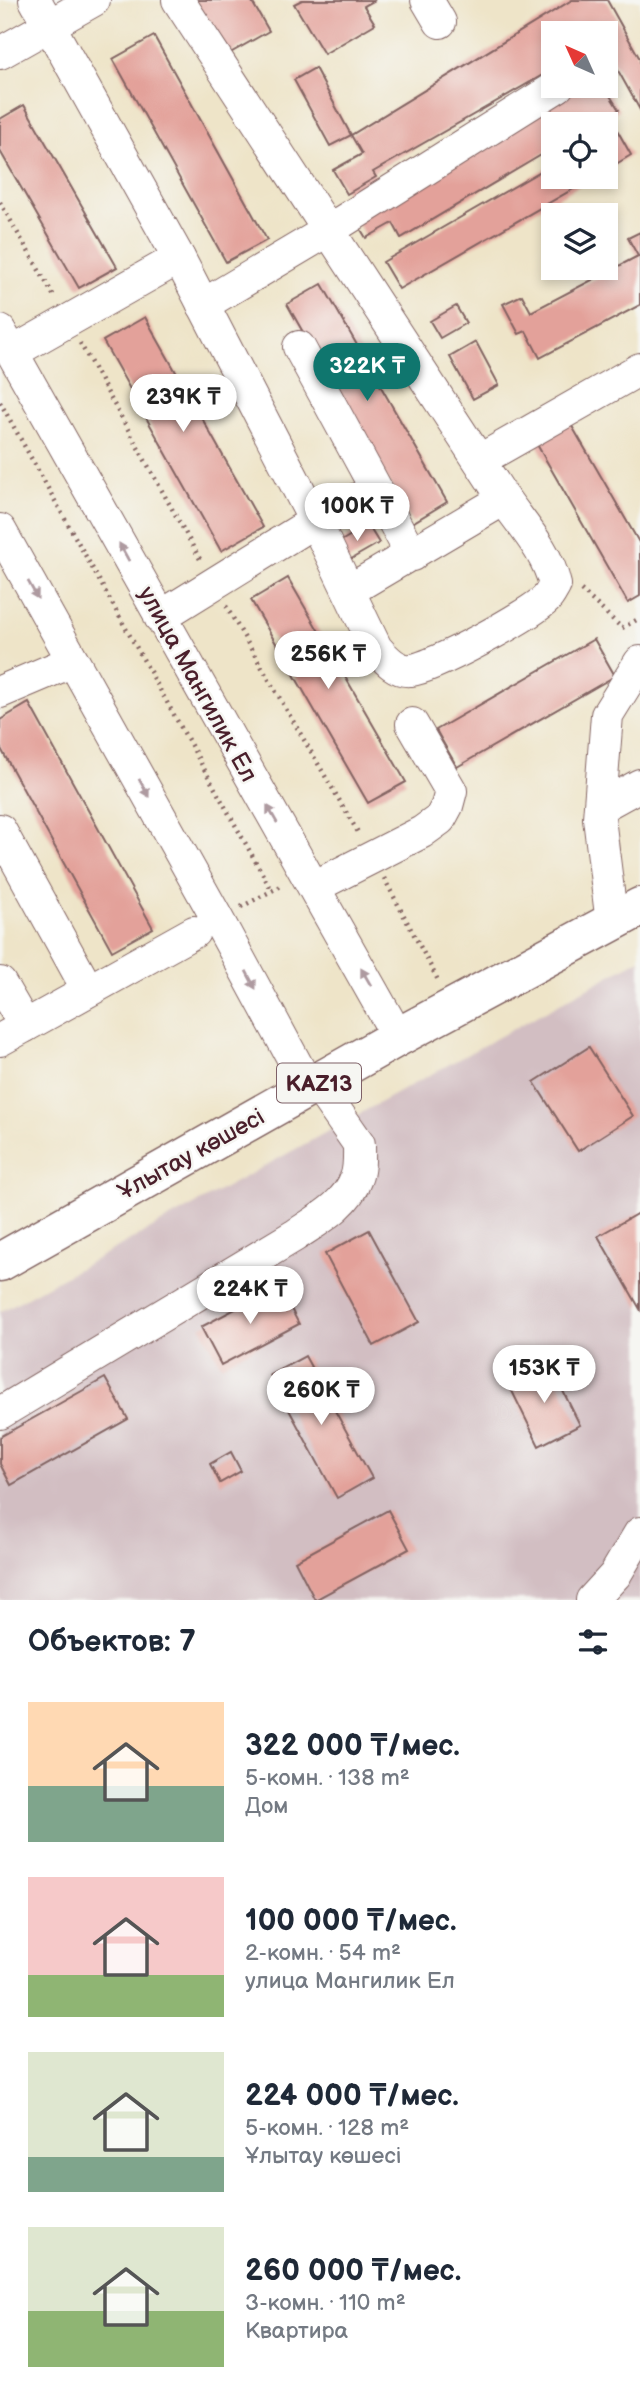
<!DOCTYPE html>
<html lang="ru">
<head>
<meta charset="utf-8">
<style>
	:root { --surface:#fff; --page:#f2f2f3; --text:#1f2937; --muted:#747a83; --accent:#0f766e }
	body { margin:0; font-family:"Balsamiq Sans",sans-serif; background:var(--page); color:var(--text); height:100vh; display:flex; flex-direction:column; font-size:26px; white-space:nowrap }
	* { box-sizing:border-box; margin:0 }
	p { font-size:23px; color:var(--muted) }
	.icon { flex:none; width:38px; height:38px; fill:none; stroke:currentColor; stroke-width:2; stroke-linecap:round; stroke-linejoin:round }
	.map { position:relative; height:1600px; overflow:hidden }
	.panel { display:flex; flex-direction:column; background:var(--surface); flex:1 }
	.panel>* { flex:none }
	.needle { width:46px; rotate:315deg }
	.tools { position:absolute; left:541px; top:21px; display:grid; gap:14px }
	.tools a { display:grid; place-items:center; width:77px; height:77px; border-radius:0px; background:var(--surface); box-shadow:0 4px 10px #0003; font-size:35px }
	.price { position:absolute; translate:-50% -60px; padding:0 16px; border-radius:24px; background:#fff; color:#222; font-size:23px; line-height:46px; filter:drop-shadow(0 2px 4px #0008) }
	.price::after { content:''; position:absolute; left:50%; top:42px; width:21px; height:16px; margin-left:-10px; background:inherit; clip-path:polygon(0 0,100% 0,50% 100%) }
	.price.on { background:var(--accent); color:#fff }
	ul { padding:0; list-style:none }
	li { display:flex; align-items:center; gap:21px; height:175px; padding:0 28px }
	li span { display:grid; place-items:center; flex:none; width:196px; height:140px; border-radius:0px; color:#555 }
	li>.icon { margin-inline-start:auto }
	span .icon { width:84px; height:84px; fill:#fffc; stroke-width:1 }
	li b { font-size:30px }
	h2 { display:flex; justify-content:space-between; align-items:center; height:84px; padding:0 28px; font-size:30px }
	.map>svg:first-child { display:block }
	.industrial { fill:#d2bec2 }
	.building { fill:#e3a19a }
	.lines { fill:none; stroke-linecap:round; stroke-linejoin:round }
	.minor-casing { stroke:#836462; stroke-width:34 }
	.major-casing { stroke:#836462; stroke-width:41 }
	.path { stroke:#836462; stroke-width:4.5; stroke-dasharray:2 5; stroke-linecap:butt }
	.minor { stroke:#fff; stroke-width:32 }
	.major { stroke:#fff; stroke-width:38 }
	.oneway { fill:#ae9aa0 }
	.labels { text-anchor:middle; stroke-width:5; stroke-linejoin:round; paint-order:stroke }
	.shield { fill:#f6f6f2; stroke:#7e6067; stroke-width:2 }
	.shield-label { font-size:23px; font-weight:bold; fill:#4a1f2b }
	.street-label { font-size:24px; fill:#4a1f2b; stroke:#f6f6f2 }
</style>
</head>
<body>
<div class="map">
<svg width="640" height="1600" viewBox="0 0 640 1600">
	<rect width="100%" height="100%" fill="#f6f6f2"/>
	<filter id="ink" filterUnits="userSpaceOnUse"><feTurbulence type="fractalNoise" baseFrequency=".0143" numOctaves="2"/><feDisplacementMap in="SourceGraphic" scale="14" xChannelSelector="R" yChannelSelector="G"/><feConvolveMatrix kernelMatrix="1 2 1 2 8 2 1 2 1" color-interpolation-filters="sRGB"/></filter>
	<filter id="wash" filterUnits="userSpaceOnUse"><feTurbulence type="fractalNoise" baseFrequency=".00686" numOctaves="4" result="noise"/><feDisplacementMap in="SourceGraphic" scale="28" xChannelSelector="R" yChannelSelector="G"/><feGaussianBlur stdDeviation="1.57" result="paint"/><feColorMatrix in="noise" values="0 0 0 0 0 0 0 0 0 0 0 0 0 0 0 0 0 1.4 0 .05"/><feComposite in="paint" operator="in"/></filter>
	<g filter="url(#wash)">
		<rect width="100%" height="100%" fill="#eee4c8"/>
		<polygon class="industrial" points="640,959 640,1600 0,1600 0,1312"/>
		<g id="blocks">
			<g class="building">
				<polygon points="192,0 251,0 269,31 225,56"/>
				<polygon points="302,0 375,0 364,6 375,24 324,54 294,4"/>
				<polygon points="572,0 607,0 640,59 640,110 606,49 606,33 553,33 553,69 373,172 376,177 347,194 333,170 362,154 351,135 330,146 294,80 315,68 351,135"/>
				<polygon points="154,36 267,240 226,262 113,59"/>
				<polygon points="578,86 604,86 619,110 594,124 553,124 553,148 401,238 393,223 366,238 354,218"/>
				<polygon points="24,105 117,267 79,288 0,151 0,119"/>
				<polygon points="616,128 631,155 606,170 606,134"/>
				<polygon points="553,164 553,177 594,177 399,289 383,262"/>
				<polygon points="640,232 640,305 540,358 526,331 519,334 503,304 522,295 531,312 638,256 628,238"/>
				<polygon points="322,284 447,502 412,523 287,304"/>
				<polygon points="456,306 466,323 440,338 430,321"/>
				<polygon points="145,317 263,527 221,551 103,341"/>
				<polygon points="476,342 499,385 473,399 450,357"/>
				<polygon points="569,421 640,544 640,596 628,603 535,441"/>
				<polygon points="368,525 379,543 346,562 336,544"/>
				<polygon points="288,578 406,782 368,803 251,600"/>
				<polygon points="594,639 615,676 457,767 436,730"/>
				<polygon points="29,703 153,928 112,951 0,747 0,720"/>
				<polygon points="589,1047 633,1116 578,1151 534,1082"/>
				<polygon points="640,1212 640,1309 598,1236"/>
				<polygon points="369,1230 419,1322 374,1346 325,1254"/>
				<polygon points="279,1286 299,1324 221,1365 201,1327"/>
				<polygon points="305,1356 372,1478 337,1498 270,1375"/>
				<polygon points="550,1365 580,1425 539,1446 509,1385"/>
				<polygon points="105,1378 128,1419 11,1485 0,1464 0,1437"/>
				<polygon points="231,1452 241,1471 220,1483 210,1464"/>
				<polygon points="388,1510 409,1549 315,1600 295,1561"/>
			</g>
		</g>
	</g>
	<g filter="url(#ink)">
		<use href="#blocks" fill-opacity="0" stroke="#836462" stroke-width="2"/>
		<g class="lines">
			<defs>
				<g id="minor">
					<path d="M178 0 504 499C523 526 548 553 555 585 552 590 550 595 546 599 530 615 433 668 411 670 396 672 385 658 376 648L315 521 179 258"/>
					<polyline points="427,0 440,22"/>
					<polyline points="0,53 94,0"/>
					<polyline points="203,305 329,230 558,86"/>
					<polyline points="0,331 398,1037"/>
					<polyline points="299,347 412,555"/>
					<polyline points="13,352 179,258 35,0"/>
					<polyline points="480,460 640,369"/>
					<polyline points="0,530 218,920 309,1088"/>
					<polyline points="350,590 504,499"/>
					<polyline points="160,617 315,521 375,490"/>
					<polyline points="0,692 73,661"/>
					<polyline points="600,807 640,785"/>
					<polyline points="0,830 88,990"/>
					<polyline points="314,887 422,832 440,819 447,806 451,791 412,724"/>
					<polyline points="612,923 599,818 607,715 640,662"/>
					<polyline points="0,983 25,1026"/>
					<polyline points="0,1040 194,932"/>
					<path d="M0 1413 294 1236C316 1221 347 1205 356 1178 360 1168 359 1155 359 1144L317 1084"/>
					<polyline points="592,1600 615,1575 640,1533"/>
				</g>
				<polyline id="major" points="0,1262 398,1037 640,907"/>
			</defs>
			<use href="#minor" class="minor-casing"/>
			<use href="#major" class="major-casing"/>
			<g class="path">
				<polyline points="0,202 55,298"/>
				<polyline points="80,343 201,561"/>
				<polyline points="0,402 272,891"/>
				<polyline points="581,590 622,628 640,618"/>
				<polyline points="226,606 359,834"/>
				<polyline points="384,878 439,982"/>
				<polyline points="241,907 283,885"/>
			</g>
			<use href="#minor" class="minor"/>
			<use href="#major" class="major"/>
		</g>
		<defs><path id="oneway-solid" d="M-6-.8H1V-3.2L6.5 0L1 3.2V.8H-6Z" transform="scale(1.75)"/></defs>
		<g class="oneway">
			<use href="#oneway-solid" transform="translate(124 552) rotate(-119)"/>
			<use href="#oneway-solid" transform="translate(33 590) rotate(61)"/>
			<use href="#oneway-solid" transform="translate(144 788) rotate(61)"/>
			<use href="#oneway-solid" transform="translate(272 814) rotate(-120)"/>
			<use href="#oneway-solid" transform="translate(366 977) rotate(-120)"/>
			<use href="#oneway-solid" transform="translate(251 980) rotate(62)"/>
		</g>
	</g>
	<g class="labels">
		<rect class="shield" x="277" y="1063.5" width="84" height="39" rx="5"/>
		<g class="shield-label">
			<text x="319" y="1091">KAZ13</text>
		</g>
		<g class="street-label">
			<text transform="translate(198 684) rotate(61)" y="8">улица Мангилик Ел</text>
			<text transform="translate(191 1154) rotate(-29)" y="8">Ұлытау көшесі</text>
		</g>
	</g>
</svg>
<div class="tools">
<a><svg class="needle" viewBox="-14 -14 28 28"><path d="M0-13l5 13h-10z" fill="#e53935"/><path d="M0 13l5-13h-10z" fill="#747a83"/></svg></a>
<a><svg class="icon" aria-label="locate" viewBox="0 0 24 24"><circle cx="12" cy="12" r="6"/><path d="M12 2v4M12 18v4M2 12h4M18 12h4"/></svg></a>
<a><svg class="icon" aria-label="layers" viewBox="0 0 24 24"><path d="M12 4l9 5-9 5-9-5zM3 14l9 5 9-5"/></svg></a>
</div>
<b class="price on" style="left:367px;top:403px">322K ₸</b>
<b class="price" style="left:183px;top:434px">239K ₸</b>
<b class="price" style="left:357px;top:543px">100K ₸</b>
<b class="price" style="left:328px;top:691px">256K ₸</b>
<b class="price" style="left:250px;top:1326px">224K ₸</b>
<b class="price" style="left:544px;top:1405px">153K ₸</b>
<b class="price" style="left:321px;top:1427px">260K ₸</b>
</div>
<section class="panel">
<h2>Объектов: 7<svg class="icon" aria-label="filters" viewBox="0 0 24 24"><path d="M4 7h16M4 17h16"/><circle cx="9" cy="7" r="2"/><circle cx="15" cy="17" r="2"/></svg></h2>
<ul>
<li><span style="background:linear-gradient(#ffd9b3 60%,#7fa58c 0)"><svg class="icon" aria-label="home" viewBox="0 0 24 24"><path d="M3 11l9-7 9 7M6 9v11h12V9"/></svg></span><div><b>322 000 ₸/мес.</b><p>5-комн. · 138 m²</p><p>Дом</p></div></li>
<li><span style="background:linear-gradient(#f6c9c9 70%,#8fb573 0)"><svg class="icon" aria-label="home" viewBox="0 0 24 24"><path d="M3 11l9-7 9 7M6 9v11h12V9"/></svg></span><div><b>100 000 ₸/мес.</b><p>2-комн. · 54 m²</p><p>улица Мангилик Ел</p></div></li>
<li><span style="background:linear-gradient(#dfe7d0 75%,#7fa58c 0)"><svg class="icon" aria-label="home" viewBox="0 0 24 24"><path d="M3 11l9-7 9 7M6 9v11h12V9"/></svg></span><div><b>224 000 ₸/мес.</b><p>5-комн. · 128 m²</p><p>Ұлытау көшесі</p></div></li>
<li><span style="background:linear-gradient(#dfe7d0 60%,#8fb573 0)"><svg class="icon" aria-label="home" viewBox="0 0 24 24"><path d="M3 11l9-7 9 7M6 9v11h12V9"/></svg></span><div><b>260 000 ₸/мес.</b><p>3-комн. · 110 m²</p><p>Квартира</p></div></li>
</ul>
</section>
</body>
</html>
